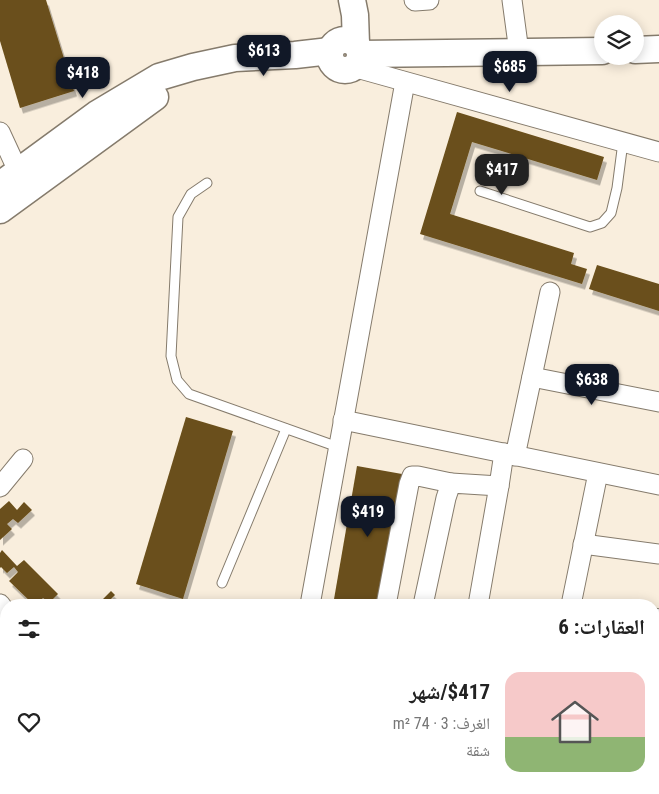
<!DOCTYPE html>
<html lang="ar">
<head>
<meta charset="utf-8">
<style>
	:root { --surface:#fff; --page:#f6f6f6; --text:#222; --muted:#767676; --accent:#111827 }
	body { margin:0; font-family:"Roboto Condensed","Noto Naskh Arabic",sans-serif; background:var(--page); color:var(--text); direction:rtl; height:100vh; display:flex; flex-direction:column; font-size:19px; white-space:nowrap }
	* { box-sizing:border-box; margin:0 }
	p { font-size:16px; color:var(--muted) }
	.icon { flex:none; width:28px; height:28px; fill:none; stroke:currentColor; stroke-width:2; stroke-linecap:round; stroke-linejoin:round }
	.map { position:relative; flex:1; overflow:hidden; direction:ltr }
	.panel { position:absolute; left:0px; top:599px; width:660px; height:196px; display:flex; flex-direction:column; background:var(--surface); border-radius:20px 20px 0 0; box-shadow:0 2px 12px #0003; direction:rtl }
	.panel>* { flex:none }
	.fabs { position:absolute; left:594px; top:15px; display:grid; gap:10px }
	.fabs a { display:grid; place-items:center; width:50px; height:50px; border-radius:50%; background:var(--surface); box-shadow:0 2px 12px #0003; font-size:25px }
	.price { position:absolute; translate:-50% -42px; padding:0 11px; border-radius:10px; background:var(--accent); color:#fff; font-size:16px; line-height:32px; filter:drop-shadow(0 1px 2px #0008) }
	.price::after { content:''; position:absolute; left:50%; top:30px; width:15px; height:11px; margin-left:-8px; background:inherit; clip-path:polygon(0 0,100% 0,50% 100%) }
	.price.active { background:#222; color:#fff }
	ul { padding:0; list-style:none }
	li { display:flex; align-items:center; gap:15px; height:125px; padding:0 15px }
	li span { display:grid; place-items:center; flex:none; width:140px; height:100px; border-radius:15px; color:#555 }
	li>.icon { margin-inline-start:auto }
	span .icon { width:60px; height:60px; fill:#fffc; stroke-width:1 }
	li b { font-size:21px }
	h2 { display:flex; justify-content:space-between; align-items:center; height:60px; padding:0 15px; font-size:21px }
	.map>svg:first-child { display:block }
	.building { fill:#6b4f1a; filter:url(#shadow) }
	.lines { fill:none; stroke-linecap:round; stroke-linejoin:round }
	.lane-casing { stroke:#857b6c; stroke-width:11 }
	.street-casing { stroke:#857b6c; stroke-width:21 }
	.secondary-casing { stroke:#857b6c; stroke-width:29 }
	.lane { stroke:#fff; stroke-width:9 }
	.street { stroke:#fff; stroke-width:19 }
	.secondary { stroke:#fff; stroke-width:26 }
</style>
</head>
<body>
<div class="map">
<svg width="659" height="794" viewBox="0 0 659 794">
	<defs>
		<filter id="shadow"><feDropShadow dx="3" dy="5.5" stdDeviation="0" flood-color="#0004"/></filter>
	</defs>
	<rect width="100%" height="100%" fill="#f9eedd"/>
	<g class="building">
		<polygon points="0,0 46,0 74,91 20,108 0,41"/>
		<polygon points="457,112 604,157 597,180 472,142 450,214 574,253 571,264 587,269 582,284 420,234"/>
		<polygon points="597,265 659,284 659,311 589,289"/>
		<polygon points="186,417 233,431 183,599 136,584"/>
		<polygon points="357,466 402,474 380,605 333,605"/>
		<polygon points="9,501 17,510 24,502 32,510 18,523 13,519 7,524 12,529 0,540 0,509"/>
		<polygon points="2,550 17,566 24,560 58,594 50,602 53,605 43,605 47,601 43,598 36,605 34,605 9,581 18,572 14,567 7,573 1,567 0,568 0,553"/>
		<polygon points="111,591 115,595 110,600 115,605 97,605"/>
		<polygon points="0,767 6,770 6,789 23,789 20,794 0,794"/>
	</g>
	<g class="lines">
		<defs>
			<g id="lane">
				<polyline points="207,183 191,194 178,217 171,356 177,380 189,394 338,447"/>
				<polyline points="480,191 590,227 602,223 611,213 617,188 623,142"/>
				<polyline points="222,583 286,429"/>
			</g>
			<g id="street">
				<polyline points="414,0 415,1 429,0"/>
				<polyline points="512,0 519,52"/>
				<polyline points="353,67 659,152"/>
				<polyline points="0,132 18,171"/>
				<polyline points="532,377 659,402"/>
				<polyline points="343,420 659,485"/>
				<polyline points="515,456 550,292"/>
				<polyline points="0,487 23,459"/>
				<polyline points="583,544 659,554"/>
				<polyline points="0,604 6,612"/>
				<polyline points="310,605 405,82"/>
				<polyline points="386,605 409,484 412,476 418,476 451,483"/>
				<polyline points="423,605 446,498 451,483 499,486 504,453"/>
				<polyline points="478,605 499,486"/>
				<polyline points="571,605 598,473"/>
				<polyline points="654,618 659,619"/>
				<polyline points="654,689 659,690"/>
				<polyline points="654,756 659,757"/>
				<polyline points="55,794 56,789"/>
				<polyline points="129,794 134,789"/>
				<polyline points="279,794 280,789"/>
				<polyline points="540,794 541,789"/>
			</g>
			<g id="secondary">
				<polyline points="352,0 355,15 356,44"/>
				<circle cx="345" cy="55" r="15"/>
				<polyline points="635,50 659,49"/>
				<polyline points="360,54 602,51"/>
				<polyline points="0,185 97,114 159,77 193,67 235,58 295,55 330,51"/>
				<polyline points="0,210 155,97"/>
			</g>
		</defs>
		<use href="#lane" class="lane-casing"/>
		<use href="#street" class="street-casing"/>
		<use href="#secondary" class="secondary-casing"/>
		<use href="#lane" class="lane"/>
		<use href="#street" class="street"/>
		<use href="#secondary" class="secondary"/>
	</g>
</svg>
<div class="fabs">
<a><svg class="icon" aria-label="layers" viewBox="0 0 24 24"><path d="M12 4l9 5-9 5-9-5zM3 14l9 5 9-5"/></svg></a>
</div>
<b class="price" style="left:264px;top:77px">$613</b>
<b class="price" style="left:510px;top:93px">$685</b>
<b class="price" style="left:83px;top:99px">$418</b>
<b class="price active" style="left:502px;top:196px">$417</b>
<b class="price" style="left:592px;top:406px">$638</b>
<b class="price" style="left:368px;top:538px">$419</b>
<section class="panel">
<h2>العقارات: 6<svg class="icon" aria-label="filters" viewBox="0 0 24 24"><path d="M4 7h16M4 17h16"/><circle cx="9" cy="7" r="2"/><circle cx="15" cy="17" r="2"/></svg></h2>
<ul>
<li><span style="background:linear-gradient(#f6c9c9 65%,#8fb573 0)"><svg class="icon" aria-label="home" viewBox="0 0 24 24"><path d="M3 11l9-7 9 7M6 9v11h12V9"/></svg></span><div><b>$417/شهر</b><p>الغرف: 3 · 74 m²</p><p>شقة</p></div><svg class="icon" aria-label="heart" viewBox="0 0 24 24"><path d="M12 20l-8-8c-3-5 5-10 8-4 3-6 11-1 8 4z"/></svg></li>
</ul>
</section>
</div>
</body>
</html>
